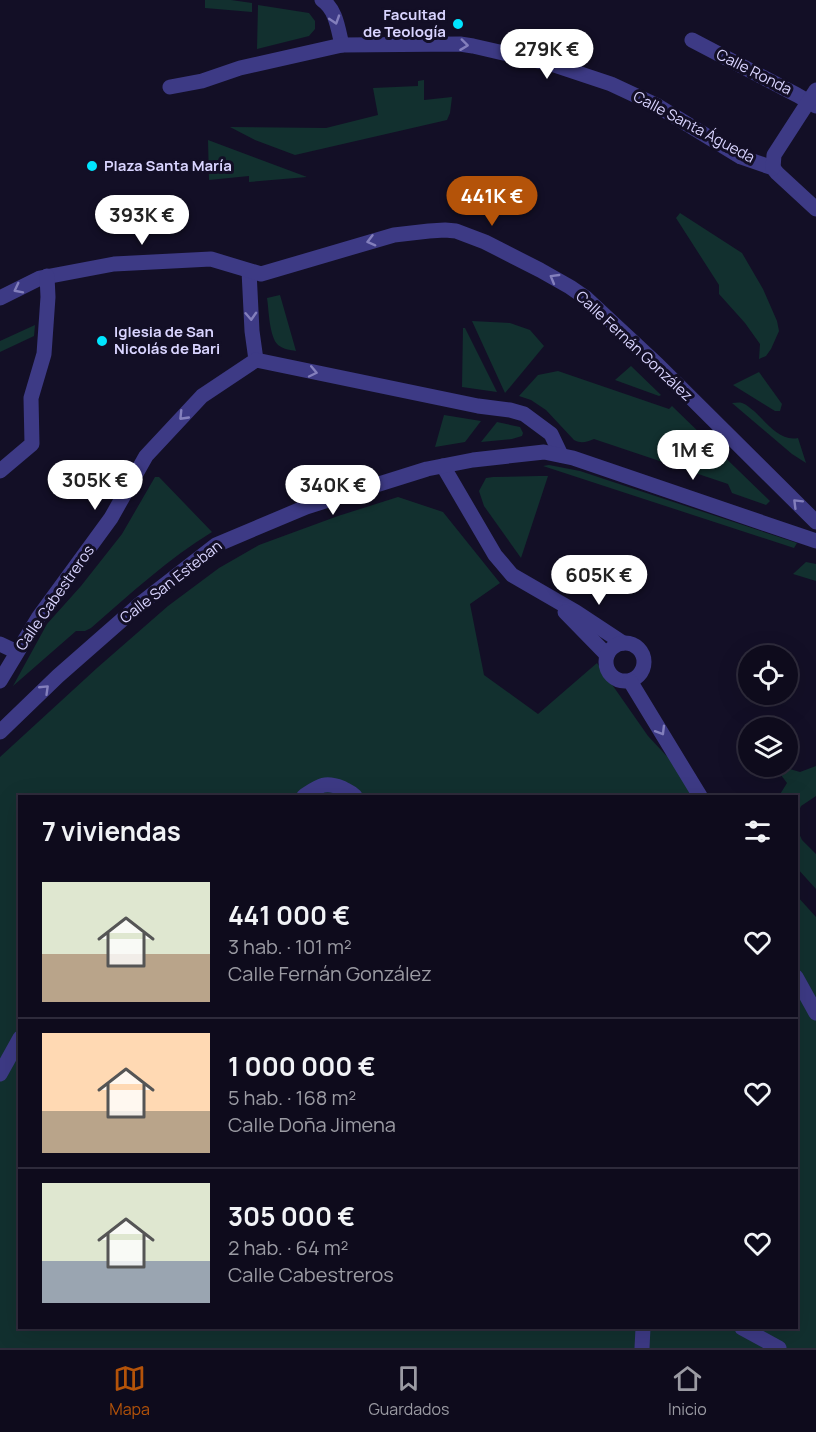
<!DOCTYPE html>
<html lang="es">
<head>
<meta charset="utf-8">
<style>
	:root { --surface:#0e0b1c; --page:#1c1929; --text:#f1f3f6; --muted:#9b9ba3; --line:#2e2b3b; --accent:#b45309 }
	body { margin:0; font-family:Manrope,sans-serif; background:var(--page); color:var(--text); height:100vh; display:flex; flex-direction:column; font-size:22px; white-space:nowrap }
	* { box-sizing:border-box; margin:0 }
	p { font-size:20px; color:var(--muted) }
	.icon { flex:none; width:33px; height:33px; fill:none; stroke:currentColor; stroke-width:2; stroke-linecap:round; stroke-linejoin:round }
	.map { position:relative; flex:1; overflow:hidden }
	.details { position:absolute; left:18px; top:795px; width:780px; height:534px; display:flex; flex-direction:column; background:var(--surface); border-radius:0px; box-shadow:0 6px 24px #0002,0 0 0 2px var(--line) }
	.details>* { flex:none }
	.tools { position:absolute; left:738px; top:645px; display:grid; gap:12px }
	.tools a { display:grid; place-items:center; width:60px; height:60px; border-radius:50%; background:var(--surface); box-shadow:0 6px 24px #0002,0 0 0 2px var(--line); font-size:30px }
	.price { position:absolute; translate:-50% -51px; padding:0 14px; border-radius:21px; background:#fff; color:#222; font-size:20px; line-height:39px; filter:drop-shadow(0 2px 3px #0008) }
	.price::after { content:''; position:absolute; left:50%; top:36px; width:18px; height:14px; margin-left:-9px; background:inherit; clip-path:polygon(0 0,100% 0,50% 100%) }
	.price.current { background:var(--accent); color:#fff }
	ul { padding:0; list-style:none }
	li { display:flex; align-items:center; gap:18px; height:150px; padding:0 24px }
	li+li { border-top:2px solid var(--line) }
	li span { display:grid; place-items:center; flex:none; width:168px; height:120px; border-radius:0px; color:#555 }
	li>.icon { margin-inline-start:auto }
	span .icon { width:72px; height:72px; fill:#fffc; stroke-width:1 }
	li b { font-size:26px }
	h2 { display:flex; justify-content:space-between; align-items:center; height:72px; padding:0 24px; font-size:26px }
	.tab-bar { display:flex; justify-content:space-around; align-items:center; height:84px; border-top:2px solid var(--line); background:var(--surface); font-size:16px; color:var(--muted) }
	.tab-bar a { display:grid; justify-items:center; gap:3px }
	.tab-bar .current { color:var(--accent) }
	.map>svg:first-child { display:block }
	.green { fill:#12302f }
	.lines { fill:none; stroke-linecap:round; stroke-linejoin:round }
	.street { stroke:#3d3a85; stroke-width:15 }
	.oneway { stroke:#837fbc }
	.poi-dot { fill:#00e5ff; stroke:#130f26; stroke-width:2 }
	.labels { text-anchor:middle; stroke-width:6; stroke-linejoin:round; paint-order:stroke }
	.poi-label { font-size:15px; font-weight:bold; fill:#d9d4ff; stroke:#130f26; text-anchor:start }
	.street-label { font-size:15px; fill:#d9d4ff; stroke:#130f26 }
</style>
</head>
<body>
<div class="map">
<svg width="816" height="1348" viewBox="0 0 816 1348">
	<rect width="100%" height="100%" fill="#130f26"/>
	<g class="green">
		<polygon points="205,0 231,0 252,3 252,12 205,8"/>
		<polygon points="258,5 309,13 315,21 315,29 309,36 257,49"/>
		<polygon points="424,80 424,100 452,97 450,113 447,120 295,155 255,140 230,127 326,128 378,115 373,88 418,86 418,81"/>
		<polygon points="208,140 307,177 249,182 249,176 209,180"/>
		<polygon points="680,213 742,253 763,289 777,321 779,331 771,349 766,356 759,359 760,344 745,323 719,294 719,285 676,218"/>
		<path d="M280 295 296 351C290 350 283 349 278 345 269 336 269 310 267 298Z"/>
		<polygon points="472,321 510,323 530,330 544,346 505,393"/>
		<polygon points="35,325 34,336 0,352 0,341"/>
		<polygon points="463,328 465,328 497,392 462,387"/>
		<polygon points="631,366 661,395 659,396 615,380"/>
		<path d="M558 371 669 409 672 406 770 501 766 505 732 493 728 484 594 439C587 442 581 444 574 440L546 410 531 400 519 396 538 375Z"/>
		<polygon points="759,372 782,404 780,411 775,411 733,385"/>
		<path d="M732 403C735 403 739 402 742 403 746 404 750 408 754 411 766 422 780 442 798 438L806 463 792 454Z"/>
		<polygon points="444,415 481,421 465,442 435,447"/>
		<polygon points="497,422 520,427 523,433 522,436 512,439 481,442"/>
		<polygon points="549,465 580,471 797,543 794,548 543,466"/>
		<polygon points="539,476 548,476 521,558 484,506 479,491 486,478 493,477"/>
		<path d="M155 477H159L212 532C168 559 130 594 91 628L85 631H76L13 686 47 624 81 586 122 534Z"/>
		<polygon points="398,497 443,512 500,583 470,604 484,675 538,714 597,663 648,736 704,796 20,796 20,1328 796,1328 797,896 816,917 816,1348 0,1348 0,757 97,668 168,606 219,568 259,545 338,516"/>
		<polygon points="806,562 816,564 816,581 793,574"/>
		<polygon points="816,766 816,796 801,806 797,815 796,796 779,796 787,783 775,767 783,767 800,772"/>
		<polygon points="797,829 802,840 816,854 816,889 797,868"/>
	</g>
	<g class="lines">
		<g class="street">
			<path d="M322 0C336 9 338 29 342 45"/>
			<polyline points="692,40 797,95 816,106"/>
			<polyline points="170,87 202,81 240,68 342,45 460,44 473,46 551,64 611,84 656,105 741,157 773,168 777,173 816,209"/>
			<polyline points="773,168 774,155 816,90"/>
			<polyline points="249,271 252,331 256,360"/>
			<polyline points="0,298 40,278 114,264 211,259 261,274 394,235 429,231 445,230 456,231 485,242 540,270 570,287 586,298 658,365 816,522"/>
			<polyline points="443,466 495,555 512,575 576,612 623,643"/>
			<polyline points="0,471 32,444 31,398 44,354 48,297 47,276"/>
			<polyline points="565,612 607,655"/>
			<circle cx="625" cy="662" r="19"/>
			<polyline points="0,644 17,652"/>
			<polyline points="0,681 38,618 111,518 146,456 202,396 256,360 478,406 510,410 524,414 551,434 561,455"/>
			<polyline points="630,681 700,796"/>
			<polyline points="0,732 58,676 140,604 216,545 306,507 427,469 473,460 544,452 573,458 816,541"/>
			<path d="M304 796C319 786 324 781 342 788 347 791 351 792 355 796"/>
			<polyline points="796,977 816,1013"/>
			<polyline points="0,1074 20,1038"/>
			<polyline points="742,1328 779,1348"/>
			<polyline points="642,1348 643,1328"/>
		</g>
	</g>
	<defs><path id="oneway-chevron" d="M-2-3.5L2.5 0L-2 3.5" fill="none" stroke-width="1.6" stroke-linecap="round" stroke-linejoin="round" transform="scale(1.5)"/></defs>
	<g class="oneway">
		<use href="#oneway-chevron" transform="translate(335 20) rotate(72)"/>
		<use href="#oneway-chevron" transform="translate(464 45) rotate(7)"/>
		<use href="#oneway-chevron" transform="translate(371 241) rotate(165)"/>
		<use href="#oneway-chevron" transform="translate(554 278) rotate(-150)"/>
		<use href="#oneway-chevron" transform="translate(18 289) rotate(153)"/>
		<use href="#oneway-chevron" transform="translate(251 316) rotate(87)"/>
		<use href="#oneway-chevron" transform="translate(313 372) rotate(12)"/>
		<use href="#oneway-chevron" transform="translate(183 416) rotate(134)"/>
		<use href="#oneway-chevron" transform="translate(797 503) rotate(-135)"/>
		<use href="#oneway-chevron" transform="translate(45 689) rotate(-44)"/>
		<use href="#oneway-chevron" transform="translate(661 731) rotate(59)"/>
	</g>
	<g class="poi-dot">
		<circle cx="458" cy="24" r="6"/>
		<circle cx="92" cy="166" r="6"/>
		<circle cx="102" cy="341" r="6"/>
	</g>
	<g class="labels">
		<g class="poi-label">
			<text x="446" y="20" text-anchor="end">Facultad<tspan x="446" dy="17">de Teología</tspan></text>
			<text x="104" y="171">Plaza Santa María</text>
			<text x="114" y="337">Iglesia de San<tspan x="114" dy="17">Nicolás de Bari</tspan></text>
		</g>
		<g class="street-label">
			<text transform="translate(754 72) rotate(27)" y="5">Calle Ronda</text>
			<text transform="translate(694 127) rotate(28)" y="5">Calle Santa Águeda</text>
			<text transform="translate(634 346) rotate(43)" y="5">Calle Fernán González</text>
			<text transform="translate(171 582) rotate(-38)" y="5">Calle San Esteban</text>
			<text transform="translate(55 598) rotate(-55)" y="5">Calle Cabestreros</text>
		</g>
	</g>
</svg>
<div class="tools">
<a><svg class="icon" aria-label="locate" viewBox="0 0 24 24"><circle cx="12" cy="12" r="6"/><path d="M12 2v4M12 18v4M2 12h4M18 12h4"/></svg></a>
<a><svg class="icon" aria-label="layers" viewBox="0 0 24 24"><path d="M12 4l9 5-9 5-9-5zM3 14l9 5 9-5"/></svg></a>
</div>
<b class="price" style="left:547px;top:80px">279K €</b>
<b class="price current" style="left:492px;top:227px">441K €</b>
<b class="price" style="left:142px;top:246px">393K €</b>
<b class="price" style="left:693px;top:481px">1M €</b>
<b class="price" style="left:95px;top:511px">305K €</b>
<b class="price" style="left:333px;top:516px">340K €</b>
<b class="price" style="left:599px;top:606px">605K €</b>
<section class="details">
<h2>7 viviendas<svg class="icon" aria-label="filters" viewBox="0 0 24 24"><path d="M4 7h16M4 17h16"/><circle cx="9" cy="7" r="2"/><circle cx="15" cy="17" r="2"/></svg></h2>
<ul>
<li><span style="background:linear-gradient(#dfe7d0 60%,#b9a48a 0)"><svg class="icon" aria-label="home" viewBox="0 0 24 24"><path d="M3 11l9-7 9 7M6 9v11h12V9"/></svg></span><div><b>441 000 €</b><p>3 hab. · 101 m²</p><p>Calle Fernán González</p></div><svg class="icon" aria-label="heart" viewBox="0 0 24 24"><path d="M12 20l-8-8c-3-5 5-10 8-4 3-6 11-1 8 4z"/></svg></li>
<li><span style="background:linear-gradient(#ffd9b3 65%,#b9a48a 0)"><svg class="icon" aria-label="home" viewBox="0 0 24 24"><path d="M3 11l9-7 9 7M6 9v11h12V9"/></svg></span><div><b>1 000 000 €</b><p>5 hab. · 168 m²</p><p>Calle Doña Jimena</p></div><svg class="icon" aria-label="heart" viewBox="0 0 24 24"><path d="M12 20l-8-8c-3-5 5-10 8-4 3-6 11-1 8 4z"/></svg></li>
<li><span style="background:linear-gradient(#dfe7d0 65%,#9aa5b1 0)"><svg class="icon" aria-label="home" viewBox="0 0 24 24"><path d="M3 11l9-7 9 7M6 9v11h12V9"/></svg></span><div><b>305 000 €</b><p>2 hab. · 64 m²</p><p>Calle Cabestreros</p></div><svg class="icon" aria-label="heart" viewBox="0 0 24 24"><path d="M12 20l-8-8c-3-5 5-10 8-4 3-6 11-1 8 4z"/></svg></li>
</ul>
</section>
</div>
<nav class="tab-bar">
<a class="current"><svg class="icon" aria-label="map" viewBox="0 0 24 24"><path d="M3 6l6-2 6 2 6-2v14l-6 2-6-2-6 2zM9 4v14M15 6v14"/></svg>Mapa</a>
<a><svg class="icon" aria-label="saved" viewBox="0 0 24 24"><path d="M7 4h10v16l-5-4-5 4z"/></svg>Guardados</a>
<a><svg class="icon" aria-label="home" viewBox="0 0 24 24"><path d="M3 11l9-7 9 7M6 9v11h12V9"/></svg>Inicio</a>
</nav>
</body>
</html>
